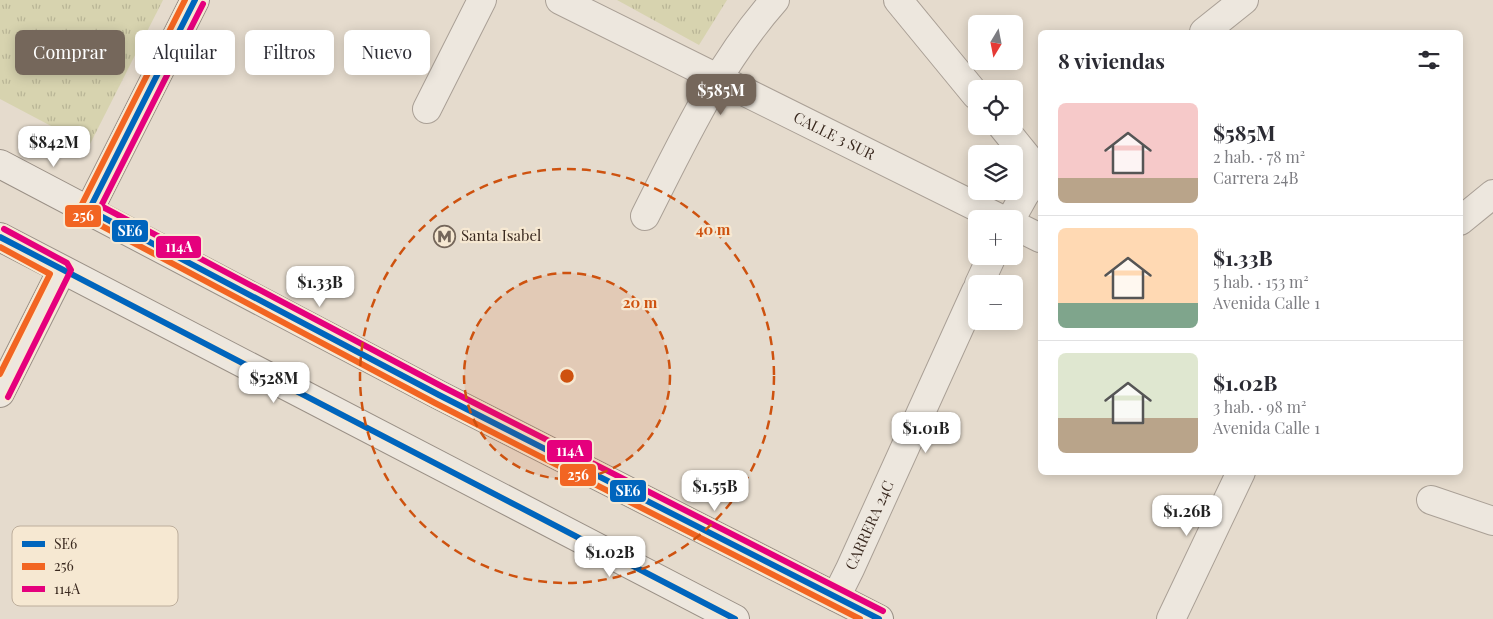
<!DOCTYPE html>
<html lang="es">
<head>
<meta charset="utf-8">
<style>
	:root { --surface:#fff; --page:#f2f2f3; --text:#2b2b33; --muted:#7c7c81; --line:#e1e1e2; --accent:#75675b }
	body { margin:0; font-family:"Playfair Display",serif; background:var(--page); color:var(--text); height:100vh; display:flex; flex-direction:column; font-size:19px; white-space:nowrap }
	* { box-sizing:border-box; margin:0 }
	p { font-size:16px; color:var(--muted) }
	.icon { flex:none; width:28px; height:28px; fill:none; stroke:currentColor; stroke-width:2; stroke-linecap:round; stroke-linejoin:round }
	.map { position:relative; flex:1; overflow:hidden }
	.drawer { position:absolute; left:1038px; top:30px; width:425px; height:445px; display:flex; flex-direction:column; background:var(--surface); border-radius:8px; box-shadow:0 2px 12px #0003 }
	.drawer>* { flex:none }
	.hud { position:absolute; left:15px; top:30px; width:475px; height:45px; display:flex; gap:10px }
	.needle { width:32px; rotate:190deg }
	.controls { position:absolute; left:968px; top:15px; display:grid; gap:10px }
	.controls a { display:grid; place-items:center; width:55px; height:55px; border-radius:8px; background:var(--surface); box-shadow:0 2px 12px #0003; font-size:25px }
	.price { position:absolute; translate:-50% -42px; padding:0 11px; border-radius:10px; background:#fff; color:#222; font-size:16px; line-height:32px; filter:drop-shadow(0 1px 2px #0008) }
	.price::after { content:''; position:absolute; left:50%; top:30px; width:15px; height:11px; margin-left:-8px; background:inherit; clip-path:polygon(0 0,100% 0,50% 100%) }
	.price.current { background:var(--accent); color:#fff }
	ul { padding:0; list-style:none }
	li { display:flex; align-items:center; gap:15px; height:125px; padding:0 20px }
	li+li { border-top:1px solid var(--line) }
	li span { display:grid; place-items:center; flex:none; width:140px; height:100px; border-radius:8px; color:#555 }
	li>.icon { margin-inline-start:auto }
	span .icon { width:60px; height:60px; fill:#fffc; stroke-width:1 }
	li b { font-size:21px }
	h2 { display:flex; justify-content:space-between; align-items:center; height:60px; padding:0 20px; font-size:21px }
	.tag { padding:0 18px; border-radius:8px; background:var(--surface); box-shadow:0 2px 12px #0003; font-size:18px; line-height:45px }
	.tag.current { background:var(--accent); color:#fff }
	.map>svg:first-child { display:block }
	.park { fill:url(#park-tufts) }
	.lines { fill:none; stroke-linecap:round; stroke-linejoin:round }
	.street-casing { stroke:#aaa096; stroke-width:30 }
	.secondary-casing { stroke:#9a9086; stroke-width:30 }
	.street { stroke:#ede7de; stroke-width:28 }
	.secondary { stroke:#ede7de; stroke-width:28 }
	.bus-1-casing { stroke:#f6e8d2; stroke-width:10 }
	.bus-2-casing { stroke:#f6e8d2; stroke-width:10 }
	.bus-3-casing { stroke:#f6e8d2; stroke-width:10 }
	.bus-1 { stroke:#0065bd; stroke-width:6 }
	.bus-2 { stroke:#f26522; stroke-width:6 }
	.bus-3 { stroke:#e5007d; stroke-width:6 }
	.ring { fill:none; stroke:#ce520f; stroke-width:2.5; stroke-dasharray:9 6 }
	.labels { text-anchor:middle; stroke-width:4.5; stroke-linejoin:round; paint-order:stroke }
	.street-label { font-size:15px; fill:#39281e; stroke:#f6e8d2 }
	.poi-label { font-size:15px; fill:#39281e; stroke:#f6e8d2; text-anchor:start }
	.key { fill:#f6e8d2; stroke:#bdae9c; stroke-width:1 }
	.key-label { font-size:14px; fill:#39281e }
	.centre { fill:#ce520f; stroke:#f6e8d2; stroke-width:2.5 }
	.ring-label { font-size:15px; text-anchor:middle; font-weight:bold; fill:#ce520f; stroke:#f6e8d2; stroke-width:4.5; stroke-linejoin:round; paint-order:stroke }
	.line-badge { stroke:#f6e8d2; stroke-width:2 }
	.badge-label { font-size:14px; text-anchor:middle; font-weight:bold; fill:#fff }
</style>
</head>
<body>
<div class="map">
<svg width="1493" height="619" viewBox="0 0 1493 619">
	<defs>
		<pattern id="park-tufts" width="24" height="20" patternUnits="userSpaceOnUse" patternTransform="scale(1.25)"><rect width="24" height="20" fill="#d7d3af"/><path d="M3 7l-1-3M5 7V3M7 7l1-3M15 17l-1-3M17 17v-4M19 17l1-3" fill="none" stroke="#b9b596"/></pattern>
	</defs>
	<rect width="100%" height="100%" fill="#e5dbcd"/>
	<g class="park">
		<polygon points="0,0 163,0 89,146 0,99"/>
		<polygon points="617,0 727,0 699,45"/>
	</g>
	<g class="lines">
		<defs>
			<g id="street">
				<path id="s1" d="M560 0 1001 219"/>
				<polyline points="898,0 976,95"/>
				<polyline points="1204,32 1244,0"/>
				<polyline points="427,109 482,0"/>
				<polyline points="1002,126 1040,173"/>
				<path d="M645 216C683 141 719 63 775 0"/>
				<polyline points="1011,219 1025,194 1040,174"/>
				<polyline points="1460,221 1493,194"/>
				<polyline points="1014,225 1040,238"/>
				<polyline points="979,284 992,256"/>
				<polyline points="1431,500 1493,521"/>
				<path id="s2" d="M836 597 850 569 976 291"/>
				<polyline points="1171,619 1241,472"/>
			</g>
			<g id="secondary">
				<polyline points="0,164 439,395 879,619"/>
				<polyline points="89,210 195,0"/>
				<polyline points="0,237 735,619"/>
				<polyline points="0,393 62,270"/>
			</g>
		</defs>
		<use href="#street" class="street-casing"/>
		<use href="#secondary" class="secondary-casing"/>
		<use href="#street" class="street"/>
		<use href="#secondary" class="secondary"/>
		<defs>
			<g id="bus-1">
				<polyline points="195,0 89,210 439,395 879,619"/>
				<polyline points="0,237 735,619"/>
			</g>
			<g id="bus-2">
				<polyline points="185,0 81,206 80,212 83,216 435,403 860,619"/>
				<polyline points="0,247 50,274 0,374"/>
			</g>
			<g id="bus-3">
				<polyline points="203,4 101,206 443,387 883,611"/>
				<polyline points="4,229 67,263 71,270 8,397"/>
			</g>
		</defs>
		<use href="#bus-1" class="bus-1-casing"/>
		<use href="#bus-2" class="bus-2-casing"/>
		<use href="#bus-3" class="bus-3-casing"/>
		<use href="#bus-1" class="bus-1"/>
		<use href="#bus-2" class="bus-2"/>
		<use href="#bus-3" class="bus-3"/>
	</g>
	<circle cx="567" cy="376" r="103" fill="#ce520f" fill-opacity=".12"/>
	<g class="ring">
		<circle cx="567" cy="376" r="103"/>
		<circle cx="567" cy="376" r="207"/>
	</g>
	<defs>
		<symbol id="metro-ring" viewBox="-11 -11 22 22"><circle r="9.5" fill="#f6e8d2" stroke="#75675b" stroke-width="1.5"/><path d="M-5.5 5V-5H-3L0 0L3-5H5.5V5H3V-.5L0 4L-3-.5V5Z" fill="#75675b"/></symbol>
	</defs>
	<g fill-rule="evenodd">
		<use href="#metro-ring" x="432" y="224" width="25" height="25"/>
	</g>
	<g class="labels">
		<g class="street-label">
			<text dy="5" stroke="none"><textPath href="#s1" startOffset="306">CALLE 3 SUR</textPath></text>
			<text dy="5" stroke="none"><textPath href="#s2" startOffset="79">CARRERA 24C</textPath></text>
		</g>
		<g class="poi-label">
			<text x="461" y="241">Santa Isabel</text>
		</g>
	</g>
	<rect x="12" y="526" width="166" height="80" rx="8" class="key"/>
	<rect x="22" y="541" width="23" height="6" fill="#0065bd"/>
	<rect x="22" y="563" width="23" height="7" fill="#f26522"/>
	<rect x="22" y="586" width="23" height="6" fill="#e5007d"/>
	<g class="key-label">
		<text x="54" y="549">SE6</text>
		<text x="54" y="571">256</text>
		<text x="54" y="594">114A</text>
	</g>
	<circle cx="567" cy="376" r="8" class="centre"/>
	<g class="ring-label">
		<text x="713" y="235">40 m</text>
		<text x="640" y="308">20 m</text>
	</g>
	<g class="line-badge">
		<rect x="64" y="204" width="38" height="24" rx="5" fill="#f26522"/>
		<rect x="111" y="219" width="38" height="24" rx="5" fill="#0065bd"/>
		<rect x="155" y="235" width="47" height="24" rx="5" fill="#e5007d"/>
		<rect x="546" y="439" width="47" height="24" rx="5" fill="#e5007d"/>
		<rect x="559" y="463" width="38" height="24" rx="5" fill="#f26522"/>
		<rect x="609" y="479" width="38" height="24" rx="5" fill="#0065bd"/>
	</g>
	<g class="badge-label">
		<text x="83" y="221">256</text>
		<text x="130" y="236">SE6</text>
		<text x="179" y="252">114A</text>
		<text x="570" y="456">114A</text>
		<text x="578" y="480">256</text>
		<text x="628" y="496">SE6</text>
	</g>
</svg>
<div class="controls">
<a><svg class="needle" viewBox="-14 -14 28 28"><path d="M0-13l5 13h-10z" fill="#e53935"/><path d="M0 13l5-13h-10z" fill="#7c7c81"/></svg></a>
<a><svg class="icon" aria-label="locate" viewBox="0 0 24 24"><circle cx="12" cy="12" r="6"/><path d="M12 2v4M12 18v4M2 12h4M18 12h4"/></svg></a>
<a><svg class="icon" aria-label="layers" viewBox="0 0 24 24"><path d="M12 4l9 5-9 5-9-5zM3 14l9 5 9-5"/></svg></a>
<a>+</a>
<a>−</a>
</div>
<b class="price current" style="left:721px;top:116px">$585M</b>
<b class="price" style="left:54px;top:168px">$842M</b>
<b class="price" style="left:320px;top:308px">$1.33B</b>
<b class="price" style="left:274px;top:404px">$528M</b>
<b class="price" style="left:926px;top:454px">$1.01B</b>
<b class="price" style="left:715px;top:512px">$1.55B</b>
<b class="price" style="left:1187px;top:537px">$1.26B</b>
<b class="price" style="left:610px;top:578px">$1.02B</b>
<div class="hud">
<a class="tag current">Comprar</a>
<a class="tag">Alquilar</a>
<a class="tag">Filtros</a>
<a class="tag">Nuevo</a>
</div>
<section class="drawer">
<h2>8 viviendas<svg class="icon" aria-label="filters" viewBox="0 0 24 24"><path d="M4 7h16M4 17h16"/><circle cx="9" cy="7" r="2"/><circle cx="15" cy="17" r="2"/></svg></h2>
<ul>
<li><span style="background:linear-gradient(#f6c9c9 75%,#b9a48a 0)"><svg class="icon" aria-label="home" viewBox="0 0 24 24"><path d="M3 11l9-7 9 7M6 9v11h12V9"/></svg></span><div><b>$585M</b><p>2 hab. · 78 m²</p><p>Carrera 24B</p></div></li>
<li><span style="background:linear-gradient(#ffd9b3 75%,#7fa58c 0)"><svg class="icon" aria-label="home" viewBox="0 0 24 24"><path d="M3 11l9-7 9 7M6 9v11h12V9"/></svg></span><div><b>$1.33B</b><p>5 hab. · 153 m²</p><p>Avenida Calle 1</p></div></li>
<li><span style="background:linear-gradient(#dfe7d0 65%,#b9a48a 0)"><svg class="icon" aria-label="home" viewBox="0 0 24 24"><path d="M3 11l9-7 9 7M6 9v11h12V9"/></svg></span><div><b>$1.02B</b><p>3 hab. · 98 m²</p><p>Avenida Calle 1</p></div></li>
</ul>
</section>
</div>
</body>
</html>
